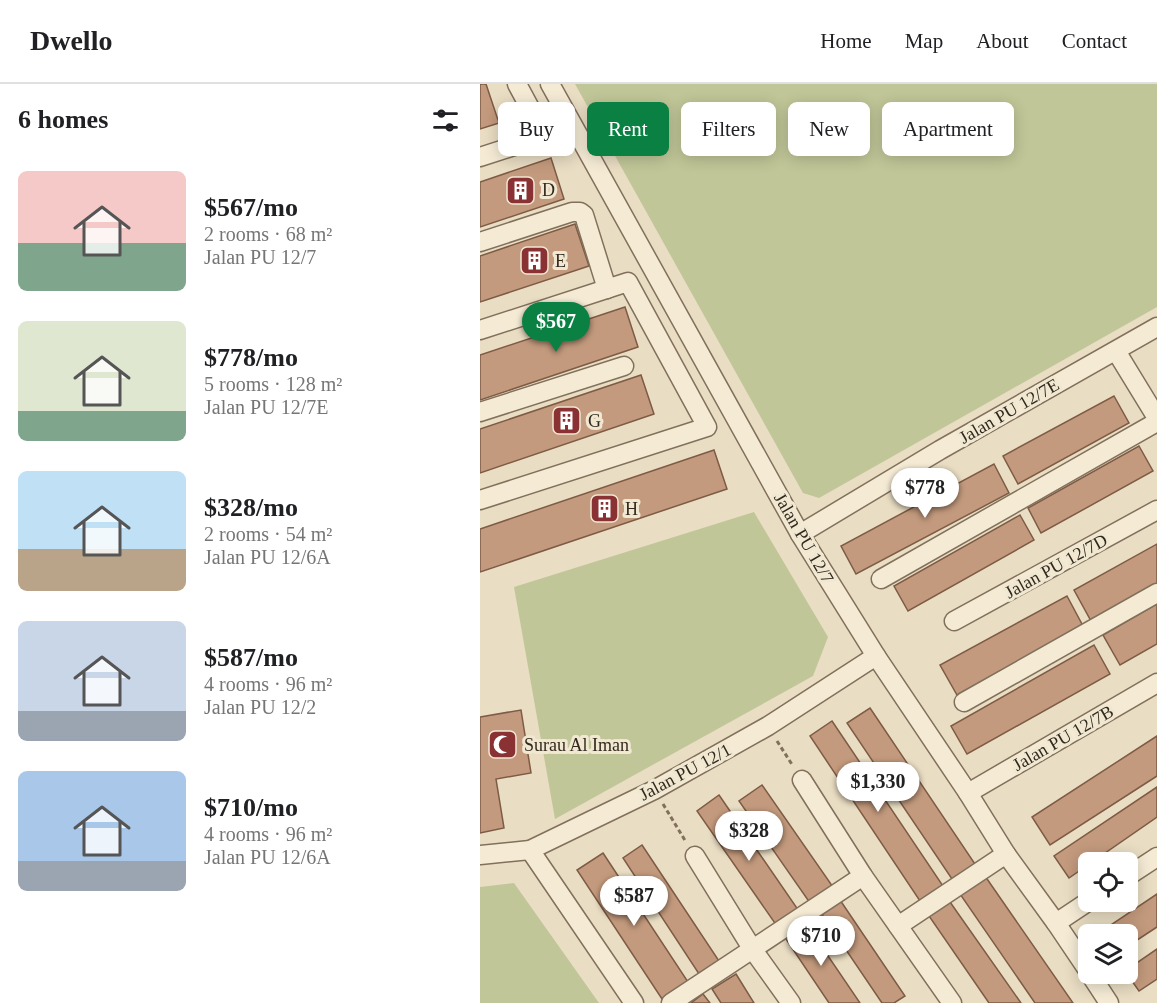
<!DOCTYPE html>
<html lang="en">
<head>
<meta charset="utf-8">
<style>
	:root { --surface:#fff; --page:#f2f2f2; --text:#202124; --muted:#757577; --line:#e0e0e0; --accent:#0b8043 }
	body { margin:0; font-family:Georgia,serif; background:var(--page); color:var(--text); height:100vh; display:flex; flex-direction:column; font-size:22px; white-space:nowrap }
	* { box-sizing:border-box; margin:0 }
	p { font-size:20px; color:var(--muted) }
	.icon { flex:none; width:33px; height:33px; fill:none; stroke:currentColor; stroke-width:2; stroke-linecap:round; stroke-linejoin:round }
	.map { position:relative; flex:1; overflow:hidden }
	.drawer { display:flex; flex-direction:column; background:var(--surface); width:480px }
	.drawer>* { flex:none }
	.guide { position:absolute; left:18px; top:18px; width:568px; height:54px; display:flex; gap:12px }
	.tools { position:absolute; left:598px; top:768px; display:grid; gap:12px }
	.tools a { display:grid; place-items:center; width:60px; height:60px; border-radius:9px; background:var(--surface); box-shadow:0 3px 15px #0003; font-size:30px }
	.price { position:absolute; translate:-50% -51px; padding:0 14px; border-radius:21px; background:#fff; color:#222; font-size:20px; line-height:39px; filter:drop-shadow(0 2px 3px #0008) }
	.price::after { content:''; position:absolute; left:50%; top:36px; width:18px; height:14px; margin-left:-9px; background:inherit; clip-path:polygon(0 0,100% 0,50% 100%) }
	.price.on { background:var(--accent); color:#fff }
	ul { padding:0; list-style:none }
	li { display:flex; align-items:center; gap:18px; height:150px; padding:0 18px }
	li span { display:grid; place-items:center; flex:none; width:168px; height:120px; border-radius:9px; color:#555 }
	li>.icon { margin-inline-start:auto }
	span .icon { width:72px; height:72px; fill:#fffc; stroke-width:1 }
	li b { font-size:26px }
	h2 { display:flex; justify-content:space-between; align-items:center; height:72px; padding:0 18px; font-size:26px }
	.chip { padding:0 21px; border-radius:9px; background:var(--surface); box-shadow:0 3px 15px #0003; font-size:21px; line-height:54px }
	.chip.on { background:var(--accent); color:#fff }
	header { display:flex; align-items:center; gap:36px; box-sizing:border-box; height:84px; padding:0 30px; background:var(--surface); border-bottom:2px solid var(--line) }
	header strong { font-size:28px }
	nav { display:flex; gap:33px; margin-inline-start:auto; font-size:21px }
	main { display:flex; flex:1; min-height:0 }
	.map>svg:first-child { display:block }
	.green { fill:#c1c698 }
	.building { fill:#c39a7d; stroke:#7e5b44; stroke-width:1.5 }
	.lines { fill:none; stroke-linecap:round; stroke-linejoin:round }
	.minor-casing { stroke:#81705c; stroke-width:21 }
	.path { stroke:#81705c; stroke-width:3; stroke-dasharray:4.5 3; stroke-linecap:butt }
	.minor { stroke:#f5ebd5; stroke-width:18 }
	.labels { text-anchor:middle; stroke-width:6; stroke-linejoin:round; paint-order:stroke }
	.poi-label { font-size:18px; fill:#33281e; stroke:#f1e8d2; text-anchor:start }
	.street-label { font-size:18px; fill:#33281e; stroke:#f1e8d2 }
</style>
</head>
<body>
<header>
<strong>Dwello</strong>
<nav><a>Home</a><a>Map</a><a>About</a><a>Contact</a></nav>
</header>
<main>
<section class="drawer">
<h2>6 homes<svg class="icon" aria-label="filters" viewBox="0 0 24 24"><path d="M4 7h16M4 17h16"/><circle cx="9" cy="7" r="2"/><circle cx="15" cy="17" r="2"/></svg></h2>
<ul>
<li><span style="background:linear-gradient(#f6c9c9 60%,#7fa58c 0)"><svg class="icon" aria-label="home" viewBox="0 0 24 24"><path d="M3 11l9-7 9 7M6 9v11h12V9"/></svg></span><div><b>$567/mo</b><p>2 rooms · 68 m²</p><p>Jalan PU 12/7</p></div></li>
<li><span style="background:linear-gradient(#dfe7d0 75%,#7fa58c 0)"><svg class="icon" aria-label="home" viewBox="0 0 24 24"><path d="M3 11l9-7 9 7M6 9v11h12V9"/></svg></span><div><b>$778/mo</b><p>5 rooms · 128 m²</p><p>Jalan PU 12/7E</p></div></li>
<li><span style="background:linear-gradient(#bfe0f5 65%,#b9a48a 0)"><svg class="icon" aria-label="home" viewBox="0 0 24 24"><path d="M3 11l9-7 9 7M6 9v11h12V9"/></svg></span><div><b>$328/mo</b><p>2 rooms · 54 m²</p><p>Jalan PU 12/6A</p></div></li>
<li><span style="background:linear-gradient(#c9d6e8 75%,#9aa5b1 0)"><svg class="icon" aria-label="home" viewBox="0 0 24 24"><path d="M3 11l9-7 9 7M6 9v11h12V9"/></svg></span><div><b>$587/mo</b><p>4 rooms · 96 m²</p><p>Jalan PU 12/2</p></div></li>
<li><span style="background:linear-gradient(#a9c7e8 75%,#9aa5b1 0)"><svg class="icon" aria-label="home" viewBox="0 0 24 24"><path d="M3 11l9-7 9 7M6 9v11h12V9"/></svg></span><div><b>$710/mo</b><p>4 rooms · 96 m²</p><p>Jalan PU 12/6A</p></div></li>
</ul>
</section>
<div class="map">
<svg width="677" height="919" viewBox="0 0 677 919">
	<rect width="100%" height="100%" fill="#e9ddc3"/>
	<g class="green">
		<polygon points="95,0 677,0 677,223 339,414 323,409"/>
		<polygon points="274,428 348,553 333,592 75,735 34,503"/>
		<polygon points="34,799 119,919 0,919 0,803"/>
	</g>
	<g class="building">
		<polygon points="0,0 6,0 19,39 0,45"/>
		<polygon points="71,74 84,115 0,143 0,98"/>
		<polygon points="95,140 109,182 0,218 0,172"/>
		<polygon points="145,223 158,263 0,316 0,271"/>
		<polygon points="161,291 174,330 0,389 0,345"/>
		<polygon points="634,312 649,339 538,400 523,372"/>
		<polygon points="659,362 673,387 561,449 548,424"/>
		<polygon points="234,366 247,405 0,488 0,445"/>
		<polygon points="514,380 529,409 376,490 361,462"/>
		<polygon points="540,431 554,456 428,527 414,502"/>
		<polygon points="677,460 677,500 611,537 594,506"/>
		<polygon points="587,512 603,542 477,611 460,581"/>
		<polygon points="677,520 677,560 640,581 623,551"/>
		<polygon points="614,561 630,590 487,670 471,642"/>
		<polygon points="390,624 497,783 474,798 367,639"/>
		<polygon points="41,626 51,689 16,695 24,744 0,749 0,633"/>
		<polygon points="352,637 465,805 442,820 330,652"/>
		<polygon points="677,652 677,692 570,761 552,733"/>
		<polygon points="282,701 353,803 330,819 259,717"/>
		<polygon points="677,703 677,733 589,794 574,772"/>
		<polygon points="239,711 321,830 299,845 217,727"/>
		<polygon points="162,761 241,880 221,893 143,774"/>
		<polygon points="123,769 210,901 184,918 97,786"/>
		<polygon points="505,792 593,919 555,919 480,810"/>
		<polygon points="677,810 677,843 648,862 648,850 629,850 625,845"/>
		<polygon points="360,816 425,912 414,919 402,919 341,829"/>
		<polygon points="470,818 541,919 509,919 449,832"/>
		<polygon points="327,841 380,919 349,919 306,855"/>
		<polygon points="677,865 677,895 659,907 647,890 648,885"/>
		<polygon points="256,890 274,919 241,919 232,905"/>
		<polygon points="223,910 230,919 211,919"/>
	</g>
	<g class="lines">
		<defs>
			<g id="minor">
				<polyline points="70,0 320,450 396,572 488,709 526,770 576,839 609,888"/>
				<polyline points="0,73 65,52 37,0"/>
				<polyline points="0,158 92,128 100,128 104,131 127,205"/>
				<polyline points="0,246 148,198 227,343 0,416"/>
				<polyline points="636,267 677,334"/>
				<polyline points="0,328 144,282"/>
				<polyline points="320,450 460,366 677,243"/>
				<polyline points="401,495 677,338"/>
				<polyline points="474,537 677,426"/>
				<polyline points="484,618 677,509"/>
				<polyline points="322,696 383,792 472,919"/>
				<polyline points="488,709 677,599"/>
				<polyline points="50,766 154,919"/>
				<polyline points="0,771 50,766 174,706 288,642 396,572"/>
				<polyline points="215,772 273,866 311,919"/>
				<polyline points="648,792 677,773"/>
				<polyline points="576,839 609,817"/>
				<polyline points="418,842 526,770"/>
				<polyline points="610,890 629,919"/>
				<polyline points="191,919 383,792"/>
			</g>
		</defs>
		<use href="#minor" class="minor-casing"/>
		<g class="path">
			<polyline points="297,657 313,682"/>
			<polyline points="183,720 206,758"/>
		</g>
		<use href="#minor" class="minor"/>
	</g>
	<defs>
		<symbol id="building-square" viewBox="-11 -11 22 22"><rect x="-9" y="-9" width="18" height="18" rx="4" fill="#8a3233" stroke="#f1e8d2"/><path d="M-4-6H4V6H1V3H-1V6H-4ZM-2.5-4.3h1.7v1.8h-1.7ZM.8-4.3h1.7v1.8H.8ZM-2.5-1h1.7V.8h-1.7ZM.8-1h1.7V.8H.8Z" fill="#fff"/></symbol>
		<symbol id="mosque-square" viewBox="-11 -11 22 22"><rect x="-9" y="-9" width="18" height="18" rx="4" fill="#8a3233" stroke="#f1e8d2"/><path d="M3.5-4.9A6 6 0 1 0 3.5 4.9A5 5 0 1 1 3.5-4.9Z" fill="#fff"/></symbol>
	</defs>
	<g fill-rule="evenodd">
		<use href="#building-square" x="24" y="90" width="33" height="33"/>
		<use href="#building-square" x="38" y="160" width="33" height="33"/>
		<use href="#building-square" x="70" y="320" width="33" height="33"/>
		<use href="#building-square" x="108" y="408" width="33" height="33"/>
		<use href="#mosque-square" x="6" y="644" width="33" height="33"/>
	</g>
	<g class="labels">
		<g class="poi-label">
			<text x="62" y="112">D</text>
			<text x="75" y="183">E</text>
			<text x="108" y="343">G</text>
			<text x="145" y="431">H</text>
			<text x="44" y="667">Surau Al Iman</text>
		</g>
		<g class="street-label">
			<text transform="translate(529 327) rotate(-30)" y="6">Jalan PU 12/7E</text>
			<text transform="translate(324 454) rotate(60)" y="6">Jalan PU 12/7</text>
			<text transform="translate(576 482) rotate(-29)" y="6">Jalan PU 12/7D</text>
			<text transform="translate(583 654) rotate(-30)" y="6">Jalan PU 12/7B</text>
			<text transform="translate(205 688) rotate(-28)" y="6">Jalan PU 12/1</text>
		</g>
	</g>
</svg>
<div class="tools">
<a><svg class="icon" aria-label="locate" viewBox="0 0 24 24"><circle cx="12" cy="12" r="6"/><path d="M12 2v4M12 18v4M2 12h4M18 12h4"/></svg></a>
<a><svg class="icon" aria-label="layers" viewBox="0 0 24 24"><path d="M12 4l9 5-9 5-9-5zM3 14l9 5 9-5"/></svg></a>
</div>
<b class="price on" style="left:76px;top:269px">$567</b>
<b class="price" style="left:445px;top:435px">$778</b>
<b class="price" style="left:398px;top:729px">$1,330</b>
<b class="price" style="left:269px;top:778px">$328</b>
<b class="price" style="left:154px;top:843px">$587</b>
<b class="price" style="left:341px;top:883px">$710</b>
<div class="guide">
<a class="chip">Buy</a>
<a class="chip on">Rent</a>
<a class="chip">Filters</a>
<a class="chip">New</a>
<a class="chip">Apartment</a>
</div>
</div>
</main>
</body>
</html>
